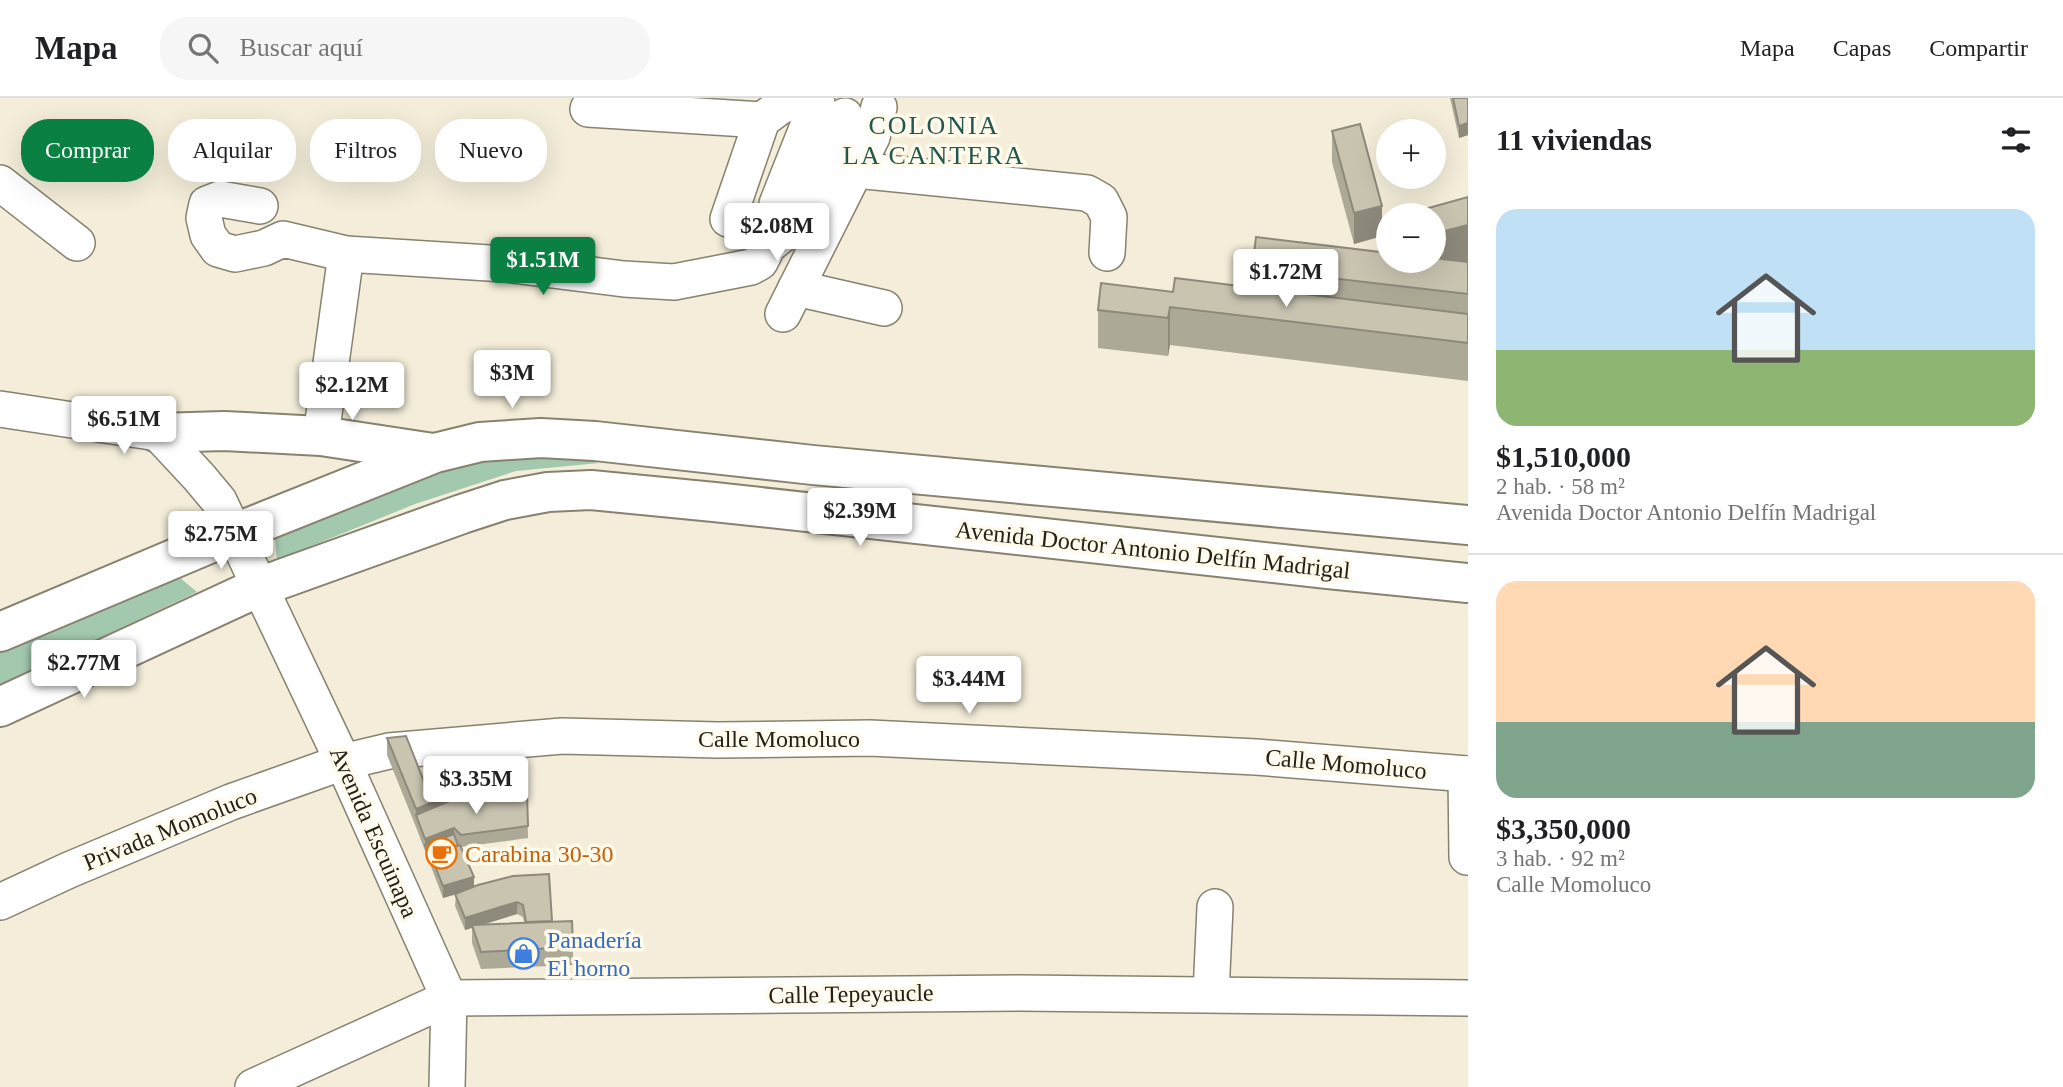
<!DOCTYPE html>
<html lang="es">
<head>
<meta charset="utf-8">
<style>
	:root { --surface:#fff; --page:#f6f6f6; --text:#202124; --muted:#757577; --line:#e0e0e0; --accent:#0b8043 }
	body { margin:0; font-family:"Times New Roman",serif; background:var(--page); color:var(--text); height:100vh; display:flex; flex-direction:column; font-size:26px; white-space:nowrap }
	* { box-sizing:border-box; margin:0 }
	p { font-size:23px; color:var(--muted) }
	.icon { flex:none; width:38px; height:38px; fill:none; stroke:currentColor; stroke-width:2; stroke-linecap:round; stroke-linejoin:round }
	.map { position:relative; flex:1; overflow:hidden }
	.drawer { display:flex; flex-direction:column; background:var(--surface); width:595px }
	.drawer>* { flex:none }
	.top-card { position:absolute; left:21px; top:21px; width:665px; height:63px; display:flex; gap:14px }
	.fabs { position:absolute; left:1376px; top:21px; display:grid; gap:14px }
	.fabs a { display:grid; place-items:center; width:70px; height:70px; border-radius:50%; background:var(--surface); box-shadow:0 7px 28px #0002; font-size:35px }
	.price { position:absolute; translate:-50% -60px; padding:0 16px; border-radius:7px; background:#fff; color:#222; font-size:23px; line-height:46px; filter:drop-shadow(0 2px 4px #0008) }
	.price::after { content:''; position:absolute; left:50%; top:42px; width:21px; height:16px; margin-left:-10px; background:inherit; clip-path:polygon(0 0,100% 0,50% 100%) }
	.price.current { background:var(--accent); color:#fff }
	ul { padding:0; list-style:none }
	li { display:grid; align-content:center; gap:14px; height:371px; padding:0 28px }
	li+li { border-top:2px solid var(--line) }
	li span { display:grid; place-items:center; height:217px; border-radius:21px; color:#555 }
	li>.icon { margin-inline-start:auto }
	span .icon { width:126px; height:126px; fill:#fffc; stroke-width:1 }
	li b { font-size:30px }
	h2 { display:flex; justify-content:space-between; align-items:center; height:84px; padding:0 28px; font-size:30px }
	.pill { padding:0 24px; border-radius:28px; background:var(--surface); box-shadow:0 7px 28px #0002; font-size:24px; line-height:63px }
	.pill.current { background:var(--accent); color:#fff }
	header { display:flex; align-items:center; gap:42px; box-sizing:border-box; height:98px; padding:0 35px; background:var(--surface); border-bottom:2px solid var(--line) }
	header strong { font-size:33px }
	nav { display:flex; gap:38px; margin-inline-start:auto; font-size:24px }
	.search { width:490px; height:63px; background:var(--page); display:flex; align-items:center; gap:18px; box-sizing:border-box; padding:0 24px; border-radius:28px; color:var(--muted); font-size:26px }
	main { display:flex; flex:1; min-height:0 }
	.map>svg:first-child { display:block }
	.green { fill:#a2c8ae }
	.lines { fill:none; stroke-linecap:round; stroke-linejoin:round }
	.minor-casing { stroke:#87826f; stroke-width:38 }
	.major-casing { stroke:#87826f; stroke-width:42 }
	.minor { stroke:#fff; stroke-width:35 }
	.major { stroke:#fff; stroke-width:38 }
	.wall { fill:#ada997; fill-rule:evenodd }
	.shaded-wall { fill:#8d897b }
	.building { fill:#c9c4b0; stroke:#8d897b; stroke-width:2 }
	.labels { text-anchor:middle; stroke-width:7; stroke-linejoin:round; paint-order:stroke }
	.street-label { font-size:24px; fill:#232119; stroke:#fffaea }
	.food-label { font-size:24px; fill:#c56008; stroke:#fffaea; text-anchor:start }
	.shop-label { font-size:24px; fill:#366cbe; stroke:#fffaea; text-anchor:start }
	.neighbourhood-label { font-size:26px; letter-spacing:2px; fill:#20584f; stroke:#fffaea }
</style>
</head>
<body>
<header>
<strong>Mapa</strong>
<div class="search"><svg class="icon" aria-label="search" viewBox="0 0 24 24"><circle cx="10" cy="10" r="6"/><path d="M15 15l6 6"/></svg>Buscar aquí</div>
<nav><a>Mapa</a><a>Capas</a><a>Compartir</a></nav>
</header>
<main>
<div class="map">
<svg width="1468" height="989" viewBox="0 0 1468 989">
	<rect width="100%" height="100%" fill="#f3edd9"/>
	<g class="green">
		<polygon points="550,354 599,365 516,373 415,406 277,462 274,430 414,372"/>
		<polygon points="173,474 197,494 0,587 0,550"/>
	</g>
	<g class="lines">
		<defs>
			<g id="minor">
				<polyline points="879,9 872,39 796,190 884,210"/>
				<polyline points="588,11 762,22"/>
				<polyline points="856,72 1087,95 1101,103 1109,119 1107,155"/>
				<polyline points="0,85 77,145"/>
				<polyline points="777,106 817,5"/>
				<polyline points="260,108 220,101 207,106 204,120 208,137 218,151 235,156 264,150 283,141 346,156 505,166 624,181 674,184 751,169 760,164 768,148 785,134 845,18"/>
				<polyline points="728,121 762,22 781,8 800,0"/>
				<polyline points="783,216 796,190"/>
				<polyline points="0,311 158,335 199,379 219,403 343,664 449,900 447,989"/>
				<polyline points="321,338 346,156"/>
				<polyline points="1466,676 1467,759"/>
				<polyline points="0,804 69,772 231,704 343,664 389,653 562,638 717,642 870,640 1256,659 1468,676"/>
				<polyline points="1211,896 1215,809"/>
				<polyline points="253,989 449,900 1020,895 1468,900"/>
			</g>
			<g id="major">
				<polyline points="158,335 224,333 321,338 433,355"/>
				<polyline points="0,534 235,435 435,355 480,344 541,340 595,343 813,367 1468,427"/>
				<polyline points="0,609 259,489 462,416 505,402 548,394 591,392 714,404 1328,471 1468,485"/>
			</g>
		</defs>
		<use href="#minor" class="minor-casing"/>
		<use href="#major" class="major-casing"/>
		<use href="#minor" class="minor"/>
		<use href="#major" class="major"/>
	</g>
	<g class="wall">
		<polygon points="1450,0 1468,0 1468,37 1459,40"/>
		<polygon points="1332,33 1382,138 1354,146 1332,64"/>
		<polygon points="1468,99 1468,283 1170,247 1168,258 1098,250 1098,212 1173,194 1252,189 1252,171 1433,163 1433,117 1425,117 1425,111"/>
		<path d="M387 640 443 706 527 696 528 740 461 749 474 789 513 778 573 849V867L481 871 472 845V830L465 832 455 808 456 796 443 800 416 729 387 657ZM517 816 523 819 524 824 481 827Z"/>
	</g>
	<g class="shaded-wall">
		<polygon points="1468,25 1468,37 1459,40 1459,28"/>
		<polygon points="1382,108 1382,138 1354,146 1354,115"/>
		<polygon points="1468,127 1468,165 1433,163 1433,136"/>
		<polygon points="1170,209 1170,247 1168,258 1168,220"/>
		<polygon points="443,700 443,718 416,717 416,729 416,711"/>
		<polygon points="454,730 454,743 425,747 425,741"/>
		<polygon points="474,779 474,791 443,800 443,788"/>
		<polygon points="517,804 517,816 465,832 465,820"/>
	</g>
	<g class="building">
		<polygon points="1453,0 1468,0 1468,25 1459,28"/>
		<polygon points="1360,26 1382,108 1354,115 1332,33"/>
		<polygon points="1468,99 1468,127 1433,136 1433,117 1427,117 1425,111"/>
		<polygon points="1256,139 1388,155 1388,163 1433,163 1433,160 1468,164 1468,196 1252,171"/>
		<polygon points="1175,180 1468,216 1468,245 1170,209 1168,220 1098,212 1101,185 1173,194"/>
		<polygon points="406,638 425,686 438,682 443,700 416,711 387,640"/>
		<polygon points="527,696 528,728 461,737 454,730 425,741 416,717 449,703"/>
		<polygon points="454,736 458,748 431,758 431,764 425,747"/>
		<polygon points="460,747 474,779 443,788 431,758"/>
		<polygon points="549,776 552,823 526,824 523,807 517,804 465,820 455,796 478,787 513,778"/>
		<polygon points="572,823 573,849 481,854 472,827"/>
	</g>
	<defs>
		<symbol id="cafe-ring" viewBox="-11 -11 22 22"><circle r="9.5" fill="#fffaea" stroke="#e8710a" stroke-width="1.5"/><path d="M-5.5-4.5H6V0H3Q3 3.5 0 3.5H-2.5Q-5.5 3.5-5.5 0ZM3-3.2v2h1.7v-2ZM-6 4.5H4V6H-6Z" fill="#e8710a"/></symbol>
		<symbol id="shop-ring" viewBox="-11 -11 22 22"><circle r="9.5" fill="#fffaea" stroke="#3f7fe0" stroke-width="1.5"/><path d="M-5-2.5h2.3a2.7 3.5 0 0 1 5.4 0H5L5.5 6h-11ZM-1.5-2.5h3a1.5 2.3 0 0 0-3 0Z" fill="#3f7fe0"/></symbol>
	</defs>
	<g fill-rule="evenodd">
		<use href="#cafe-ring" x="424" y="738" width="35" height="35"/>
		<use href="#shop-ring" x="506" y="838" width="35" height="35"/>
	</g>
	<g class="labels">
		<g class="street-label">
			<text transform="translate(1153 452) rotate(6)" y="8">Avenida Doctor Antonio Delfín Madrigal</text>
			<text x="779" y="649">Calle Momoluco</text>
			<text transform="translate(1346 666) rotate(5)" y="8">Calle Momoluco</text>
			<text transform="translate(170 731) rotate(-22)" y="8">Privada Momoluco</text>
			<text transform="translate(374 734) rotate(66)" y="8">Avenida Escuinapa</text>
			<text transform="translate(851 896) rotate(-1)" y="8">Calle Tepeyaucle</text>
		</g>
		<g class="food-label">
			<text x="465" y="764">Carabina 30-30</text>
		</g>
		<g class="shop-label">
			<text x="547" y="850">Panadería<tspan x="547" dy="28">El horno</tspan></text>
		</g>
		<g class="neighbourhood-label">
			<text x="934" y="36">COLONIA<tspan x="934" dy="30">LA CANTERA</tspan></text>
		</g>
	</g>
</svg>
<div class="fabs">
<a>+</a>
<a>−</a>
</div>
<b class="price" style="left:777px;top:165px">$2.08M</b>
<b class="price current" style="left:543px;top:199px">$1.51M</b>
<b class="price" style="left:1286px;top:211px">$1.72M</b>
<b class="price" style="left:512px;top:312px">$3M</b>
<b class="price" style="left:352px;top:324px">$2.12M</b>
<b class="price" style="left:124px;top:358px">$6.51M</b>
<b class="price" style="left:860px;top:450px">$2.39M</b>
<b class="price" style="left:221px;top:473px">$2.75M</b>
<b class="price" style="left:84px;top:602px">$2.77M</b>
<b class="price" style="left:969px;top:618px">$3.44M</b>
<b class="price" style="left:476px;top:718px">$3.35M</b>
<div class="top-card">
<a class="pill current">Comprar</a>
<a class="pill">Alquilar</a>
<a class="pill">Filtros</a>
<a class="pill">Nuevo</a>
</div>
</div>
<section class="drawer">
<h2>11 viviendas<svg class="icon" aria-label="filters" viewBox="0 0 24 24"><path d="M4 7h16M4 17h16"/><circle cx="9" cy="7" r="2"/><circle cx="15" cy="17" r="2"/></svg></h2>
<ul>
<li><span style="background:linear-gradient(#bfe0f5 65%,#8fb573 0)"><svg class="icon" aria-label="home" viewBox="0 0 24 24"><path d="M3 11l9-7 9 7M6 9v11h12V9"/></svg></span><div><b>$1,510,000</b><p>2 hab. · 58 m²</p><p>Avenida Doctor Antonio Delfín Madrigal</p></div></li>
<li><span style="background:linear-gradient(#ffd9b3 65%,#7fa58c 0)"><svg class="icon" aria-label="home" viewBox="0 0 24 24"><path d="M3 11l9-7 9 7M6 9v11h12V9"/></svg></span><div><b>$3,350,000</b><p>3 hab. · 92 m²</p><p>Calle Momoluco</p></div></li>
</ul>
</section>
</main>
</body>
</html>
